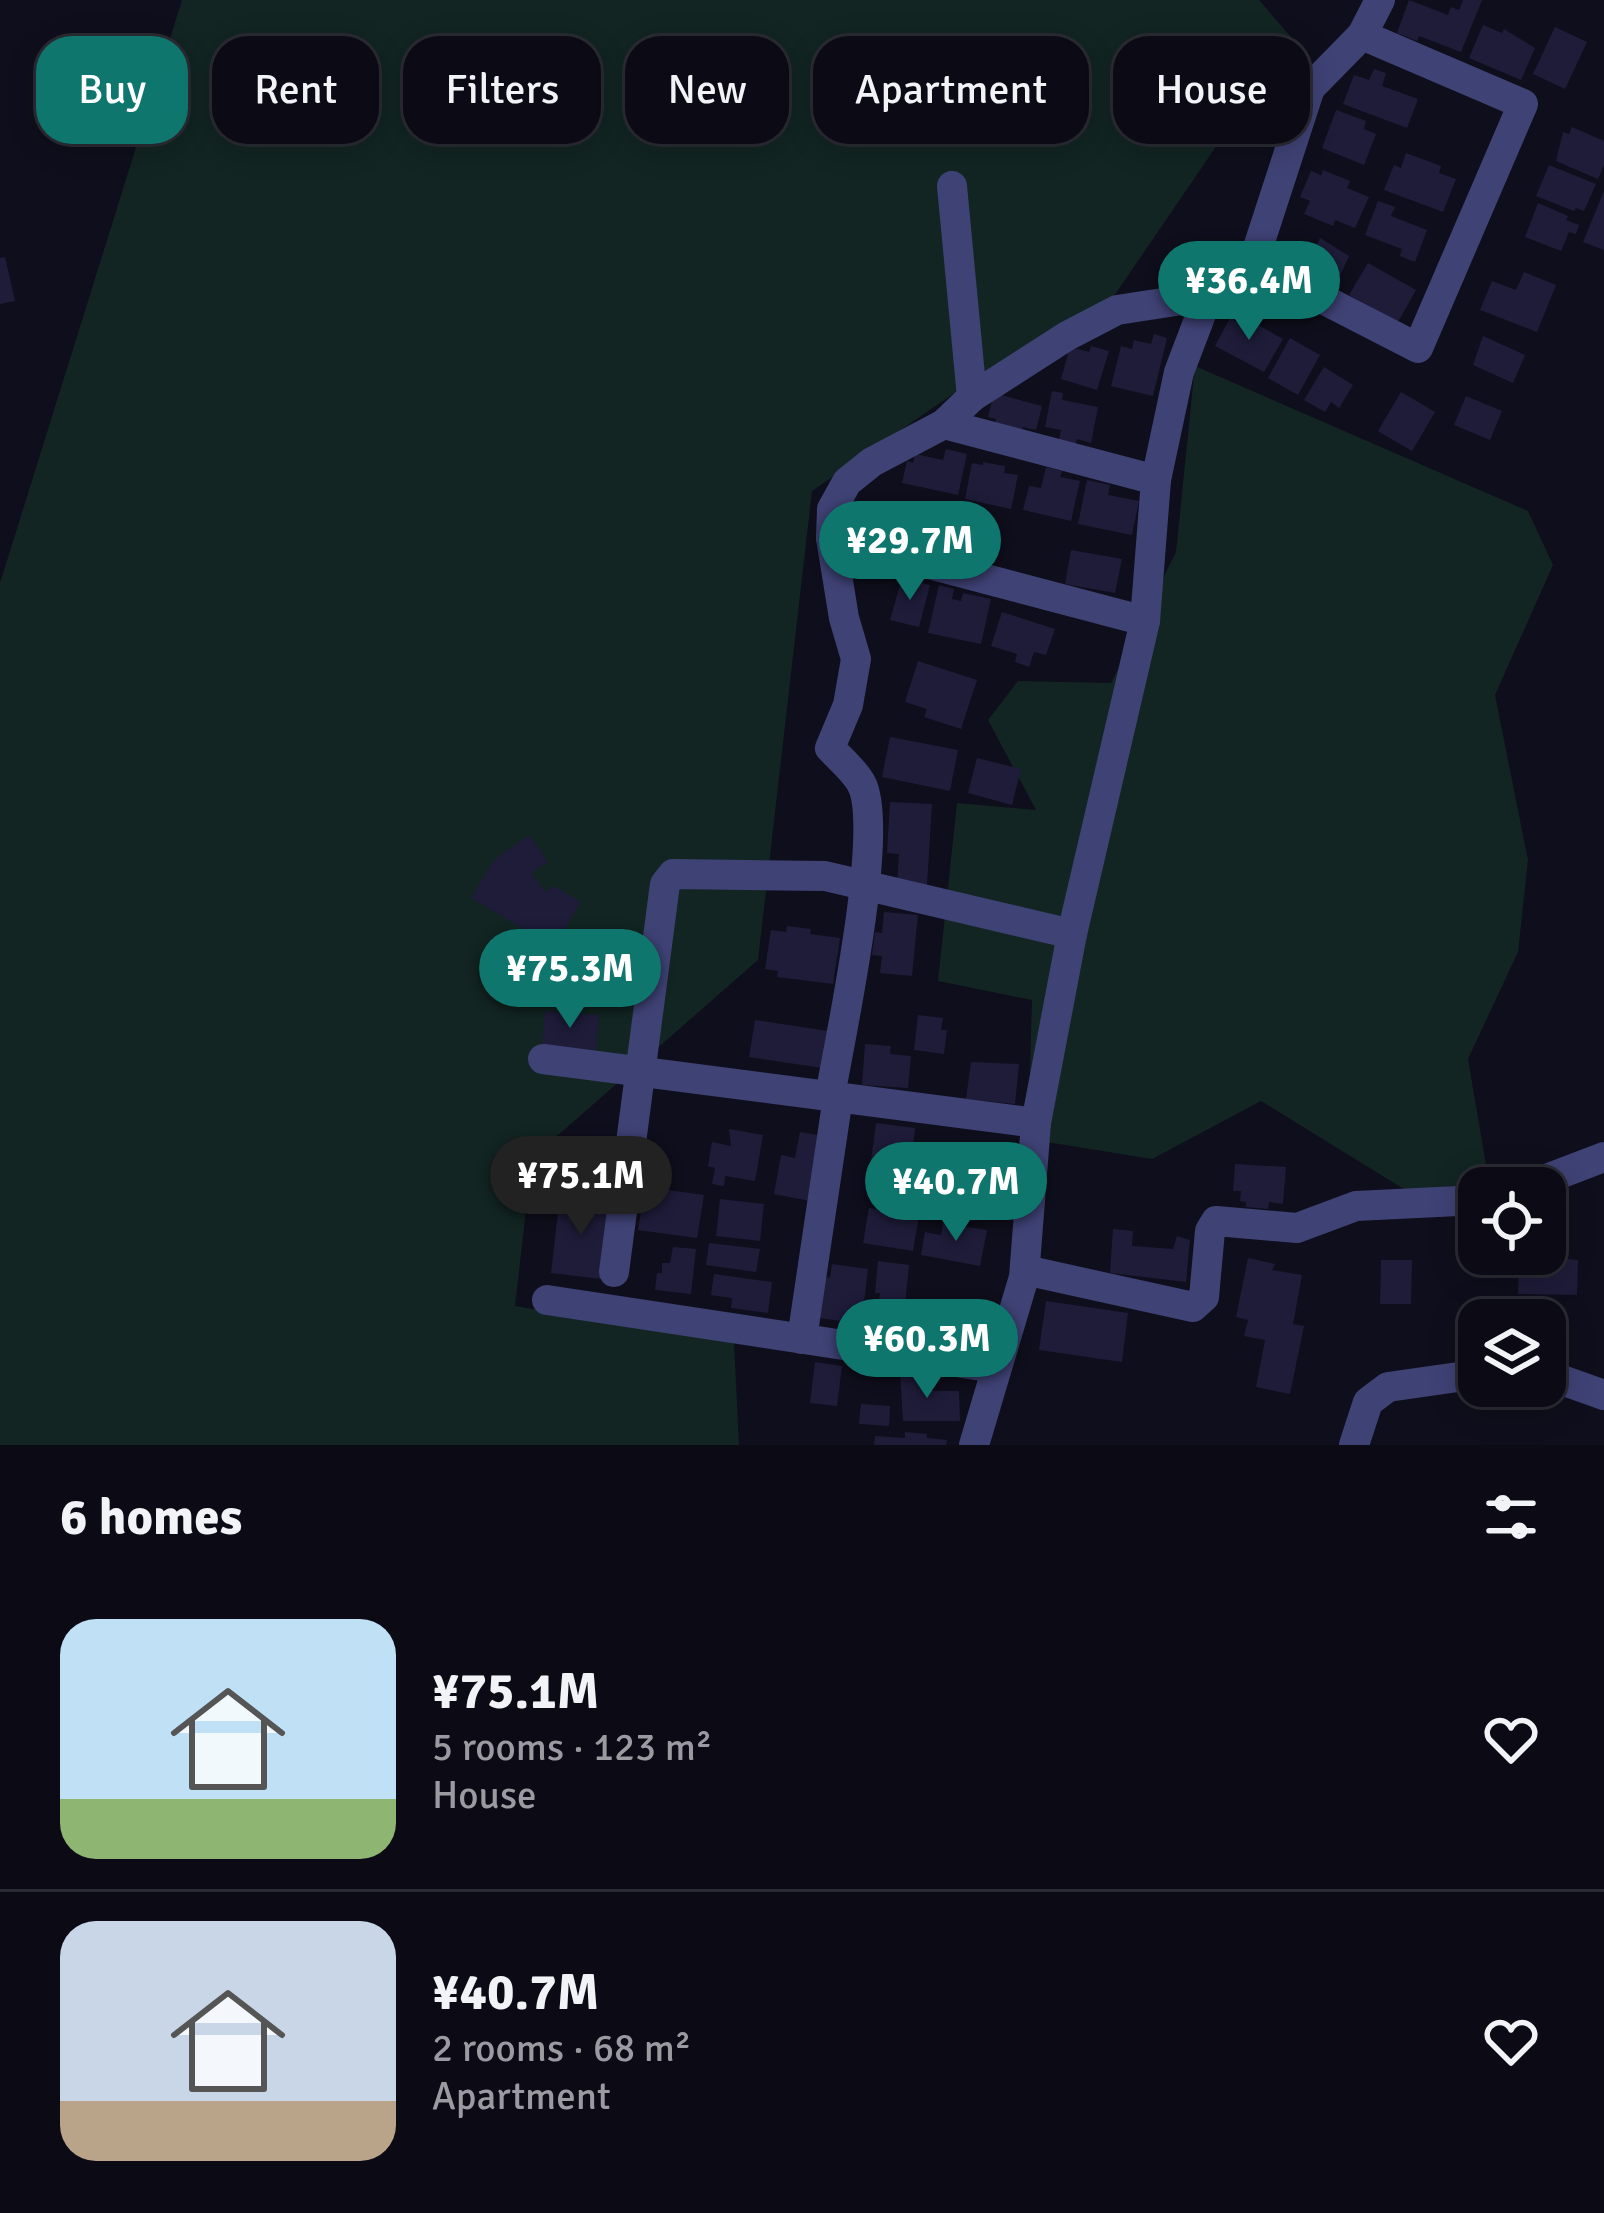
<!DOCTYPE html>
<html lang="en">
<head>
<meta charset="utf-8">
<style>
	:root { --surface:#0b0a15; --page:#14131e; --text:#f1f3f6; --muted:#9a9aa0; --line:#2b2b34; --accent:#0f766e }
	body { margin:0; font-family:Signika,sans-serif; background:var(--page); color:var(--text); height:100vh; display:flex; flex-direction:column; font-size:45px; white-space:nowrap }
	* { box-sizing:border-box; margin:0 }
	p { font-size:39px; color:var(--muted) }
	.icon { flex:none; width:66px; height:66px; fill:none; stroke:currentColor; stroke-width:2; stroke-linecap:round; stroke-linejoin:round }
	.map { position:relative; height:1445px; overflow:hidden }
	.drawer { display:flex; flex-direction:column; background:var(--surface); flex:1 }
	.drawer>* { flex:none }
	.top-card { position:absolute; left:36px; top:36px; width:1533px; height:108px; display:flex; gap:24px }
	.buttons { position:absolute; left:1458px; top:1167px; display:grid; gap:24px }
	.buttons a { display:grid; place-items:center; width:108px; height:108px; border-radius:24px; background:var(--surface); box-shadow:0 6px 30px #0003,0 0 0 3px var(--line); font-size:60px }
	.price { position:absolute; translate:-50% -102px; padding:0 27px; border-radius:42px; background:var(--accent); color:#fff; font-size:39px; line-height:78px; filter:drop-shadow(0 3px 6px #0008) }
	.price::after { content:''; position:absolute; left:50%; top:72px; width:36px; height:27px; margin-left:-18px; background:inherit; clip-path:polygon(0 0,100% 0,50% 100%) }
	.price.active { background:#222; color:#fff }
	ul { padding:0; list-style:none }
	li { display:flex; align-items:center; gap:36px; height:300px; padding:0 60px }
	li+li { border-top:3px solid var(--line) }
	li span { display:grid; place-items:center; flex:none; width:336px; height:240px; border-radius:36px; color:#555 }
	li>.icon { margin-inline-start:auto }
	span .icon { width:144px; height:144px; fill:#fffc; stroke-width:1 }
	li b { font-size:51px }
	h2 { display:flex; justify-content:space-between; align-items:center; height:144px; padding:0 60px; font-size:51px }
	.tag { padding:0 42px; border-radius:36px; background:var(--surface); box-shadow:0 6px 30px #0003,0 0 0 3px var(--line); font-size:42px; line-height:108px }
	.tag.active { background:var(--accent); color:#fff }
	.map>svg:first-child { display:block }
	.green { fill:#122522 }
	.building { fill:#1f1c3a }
	.lines { fill:none; stroke-linecap:round; stroke-linejoin:round }
	.minor { stroke:#3f4275; stroke-width:30 }
</style>
</head>
<body>
<div class="map">
<svg width="1604" height="1445" viewBox="0 0 1604 1445">
	<rect width="100%" height="100%" fill="#0f0e1c"/>
	<g class="green">
		<polygon points="182,0 1259,0 1291,37 1114,296 982,374 812,491 758,960 532,1158 515,1306 734,1343 739,1445 0,1445 0,583"/>
		<polygon points="1195,366 1528,511 1553,565 1495,695 1528,860 1518,952 1468,1059 1489,1182 1407,1191 1261,1101 1152,1159 1028,1139 1032,1000 938,981 957,803 1036,810 988,720 1018,681 1111,683 1176,552"/>
	</g>
	<g class="building">
		<polygon points="1409,0 1448,15 1451,7 1459,10 1463,0 1482,0 1461,52 1419,36 1417,41 1397,33"/>
		<polygon points="1483,25 1502,33 1504,29 1535,48 1521,80 1469,58"/>
		<polygon points="1555,27 1587,42 1565,89 1533,74"/>
		<polygon points="1374,69 1386,73 1382,86 1418,99 1407,128 1343,104 1354,75 1369,80"/>
		<polygon points="1336,110 1366,121 1364,129 1376,134 1364,165 1322,148"/>
		<polygon points="1572,127 1604,141 1604,165 1598,179 1556,161 1563,132 1569,134"/>
		<polygon points="1406,153 1441,166 1439,173 1456,179 1443,212 1384,190 1394,165 1401,168"/>
		<polygon points="1549,165 1596,184 1584,211 1576,208 1574,211 1536,196"/>
		<polygon points="1323,170 1350,181 1347,188 1369,197 1355,228 1335,220 1333,226 1304,214 1310,201 1300,197 1311,171 1321,175"/>
		<polygon points="1604,191 1604,250 1583,242"/>
		<polygon points="1378,201 1395,207 1391,216 1427,230 1415,262 1400,256 1402,249 1365,235"/>
		<polygon points="1538,203 1568,216 1566,220 1579,225 1576,234 1569,232 1561,251 1525,237"/>
		<polygon points="1320,238 1349,256 1336,285 1295,267 1304,246 1314,251"/>
		<polygon points="5,257 15,301 0,304 0,258"/>
		<polygon points="1368,263 1416,290 1398,322 1349,295"/>
		<polygon points="1524,272 1556,285 1537,332 1480,310 1492,281 1516,290"/>
		<polygon points="1244,317 1283,339 1264,372 1215,346 1230,318 1240,324"/>
		<polygon points="1154,334 1167,338 1153,396 1111,386 1121,346 1132,349 1134,340 1151,344"/>
		<polygon points="1483,336 1525,355 1513,383 1473,365"/>
		<polygon points="1290,338 1320,355 1298,395 1268,378"/>
		<polygon points="1091,346 1109,351 1097,390 1061,379 1070,347 1089,352"/>
		<polygon points="1324,367 1353,385 1339,408 1331,402 1325,412 1304,400"/>
		<polygon points="1052,391 1063,393 1062,400 1098,407 1091,443 1077,439 1075,448 1058,444 1061,430 1045,427"/>
		<polygon points="1401,392 1435,412 1412,451 1378,431"/>
		<polygon points="994,393 1042,406 1036,430 1023,427 1021,434 994,427 996,419 988,417"/>
		<polygon points="1466,396 1502,411 1490,440 1454,425"/>
		<polygon points="946,449 967,454 958,495 902,483 907,461 913,463 915,454 943,460"/>
		<polygon points="983,462 1005,466 1004,473 1018,475 1011,509 965,499 972,463 983,465"/>
		<polygon points="1046,467 1062,471 1060,477 1080,481 1071,521 1023,510 1029,486 1041,488"/>
		<polygon points="1087,480 1110,485 1108,495 1139,501 1132,535 1078,524"/>
		<polygon points="889,503 930,513 921,546 869,533 877,505 888,509"/>
		<polygon points="941,525 990,535 984,561 936,551"/>
		<polygon points="1071,550 1122,559 1115,593 1065,584"/>
		<polygon points="902,578 930,585 919,627 890,620"/>
		<polygon points="939,585 954,589 952,599 961,601 963,593 991,599 981,644 928,633"/>
		<polygon points="1002,612 1055,629 1046,655 1034,652 1029,667 1015,662 1017,654 991,646"/>
		<polygon points="918,661 977,680 961,729 924,717 927,709 905,702"/>
		<polygon points="890,737 958,750 950,791 882,777"/>
		<polygon points="977,758 1021,769 1012,805 968,793"/>
		<polygon points="890,802 932,804 927,885 897,884 899,854 887,853"/>
		<polygon points="529,835 548,862 531,873 545,892 554,886 581,902 554,947 471,898 494,860"/>
		<polygon points="884,912 918,915 912,976 880,973 882,956 872,955 875,932 882,933"/>
		<polygon points="787,926 811,929 810,934 840,938 833,984 777,977 778,971 765,969 771,930 786,932"/>
		<polygon points="545,1011 599,1015 596,1050 542,1047"/>
		<polygon points="918,1015 943,1018 941,1030 947,1030 944,1054 914,1050"/>
		<polygon points="755,1020 828,1031 822,1068 749,1057"/>
		<polygon points="865,1044 891,1046 890,1054 911,1056 908,1088 862,1085"/>
		<polygon points="971,1062 1019,1064 1015,1104 966,1099"/>
		<polygon points="876,1123 915,1128 911,1166 871,1161"/>
		<polygon points="729,1129 763,1135 755,1181 725,1176 724,1186 712,1184 715,1168 708,1166 712,1142 731,1146"/>
		<polygon points="800,1132 823,1136 810,1201 774,1194 781,1155 795,1158"/>
		<polygon points="1235,1164 1286,1167 1283,1204 1269,1202 1268,1209 1246,1207 1246,1202 1240,1201 1241,1191 1233,1191"/>
		<polygon points="645,1187 704,1195 697,1238 638,1230"/>
		<polygon points="570,1197 611,1203 602,1279 551,1273 559,1204 569,1205"/>
		<polygon points="720,1199 764,1204 760,1241 716,1236"/>
		<polygon points="869,1208 919,1216 913,1251 863,1243"/>
		<polygon points="943,1223 987,1230 980,1266 921,1255 925,1232 941,1235"/>
		<polygon points="1113,1229 1133,1231 1132,1246 1173,1249 1177,1236 1190,1240 1186,1282 1110,1273"/>
		<polygon points="709,1243 760,1249 756,1272 706,1265"/>
		<polygon points="673,1247 696,1249 691,1294 655,1290 657,1273 662,1273 662,1263 670,1263"/>
		<polygon points="1519,1254 1578,1260 1577,1295 1518,1294"/>
		<polygon points="1248,1258 1275,1264 1272,1270 1302,1275 1293,1324 1304,1326 1290,1394 1256,1387 1265,1340 1244,1336 1248,1320 1236,1317"/>
		<polygon points="1381,1260 1412,1260 1411,1304 1380,1304"/>
		<polygon points="878,1261 909,1265 905,1304 879,1301 880,1293 875,1293"/>
		<polygon points="832,1264 868,1269 863,1311 853,1309 852,1317 842,1316 841,1321 819,1318 825,1277 830,1278"/>
		<polygon points="714,1274 772,1282 768,1313 731,1308 732,1298 711,1295"/>
		<polygon points="1046,1301 1128,1313 1122,1362 1039,1350"/>
		<polygon points="909,1306 925,1309 924,1314 974,1317 968,1353 912,1344 915,1328 905,1327"/>
		<polygon points="815,1362 842,1366 837,1406 810,1403"/>
		<polygon points="900,1372 922,1372 922,1391 959,1391 960,1421 903,1421"/>
		<polygon points="861,1404 890,1406 889,1426 859,1424"/>
		<polygon points="905,1432 927,1434 927,1438 947,1440 946,1445 874,1445 875,1436 905,1438"/>
	</g>
	<g class="lines">
		<g class="minor">
			<polyline points="952,186 972,397"/>
			<polyline points="1253,263 1418,348 1523,104 1362,35"/>
			<polyline points="944,424 1156,480"/>
			<polyline points="831,538 1145,621"/>
			<polyline points="543,1059 1036,1123"/>
			<path d="M830 1096C840 1039 886 825 861 783 854 770 840 759 830 748L848 705 856 659 844 618 831 538 832 509 847 482 872 462 944 424 972 397 1067 336 1117 310 1208 296"/>
			<polyline points="1523,1188 1604,1157"/>
			<polyline points="1025,1270 1193,1307 1204,1297 1210,1231 1216,1221 1297,1228 1356,1206 1479,1200"/>
			<polyline points="614,1272 665,884 673,874 825,876 1072,934"/>
			<polyline points="547,1300 995,1368"/>
			<polyline points="802,1339 838,1097"/>
			<polyline points="1545,1374 1604,1395"/>
			<polyline points="974,1445 1024,1277 1036,1123 1072,934 1145,621 1156,480 1179,372 1208,296 1253,263 1310,88 1362,35 1380,0"/>
			<polyline points="1354,1445 1368,1402 1388,1387 1479,1374"/>
		</g>
	</g>
</svg>
<div class="buttons">
<a><svg class="icon" aria-label="locate" viewBox="0 0 24 24"><circle cx="12" cy="12" r="6"/><path d="M12 2v4M12 18v4M2 12h4M18 12h4"/></svg></a>
<a><svg class="icon" aria-label="layers" viewBox="0 0 24 24"><path d="M12 4l9 5-9 5-9-5zM3 14l9 5 9-5"/></svg></a>
</div>
<b class="price" style="left:1249px;top:343px">¥36.4M</b>
<b class="price" style="left:910px;top:603px">¥29.7M</b>
<b class="price" style="left:570px;top:1031px">¥75.3M</b>
<b class="price active" style="left:581px;top:1238px">¥75.1M</b>
<b class="price" style="left:956px;top:1244px">¥40.7M</b>
<b class="price" style="left:927px;top:1401px">¥60.3M</b>
<div class="top-card">
<a class="tag active">Buy</a>
<a class="tag">Rent</a>
<a class="tag">Filters</a>
<a class="tag">New</a>
<a class="tag">Apartment</a>
<a class="tag">House</a>
</div>
</div>
<section class="drawer">
<h2>6 homes<svg class="icon" aria-label="filters" viewBox="0 0 24 24"><path d="M4 7h16M4 17h16"/><circle cx="9" cy="7" r="2"/><circle cx="15" cy="17" r="2"/></svg></h2>
<ul>
<li><span style="background:linear-gradient(#bfe0f5 75%,#8fb573 0)"><svg class="icon" aria-label="home" viewBox="0 0 24 24"><path d="M3 11l9-7 9 7M6 9v11h12V9"/></svg></span><div><b>¥75.1M</b><p>5 rooms · 123 m²</p><p>House</p></div><svg class="icon" aria-label="heart" viewBox="0 0 24 24"><path d="M12 20l-8-8c-3-5 5-10 8-4 3-6 11-1 8 4z"/></svg></li>
<li><span style="background:linear-gradient(#c9d6e8 75%,#b9a48a 0)"><svg class="icon" aria-label="home" viewBox="0 0 24 24"><path d="M3 11l9-7 9 7M6 9v11h12V9"/></svg></span><div><b>¥40.7M</b><p>2 rooms · 68 m²</p><p>Apartment</p></div><svg class="icon" aria-label="heart" viewBox="0 0 24 24"><path d="M12 20l-8-8c-3-5 5-10 8-4 3-6 11-1 8 4z"/></svg></li>
</ul>
</section>
</body>
</html>
